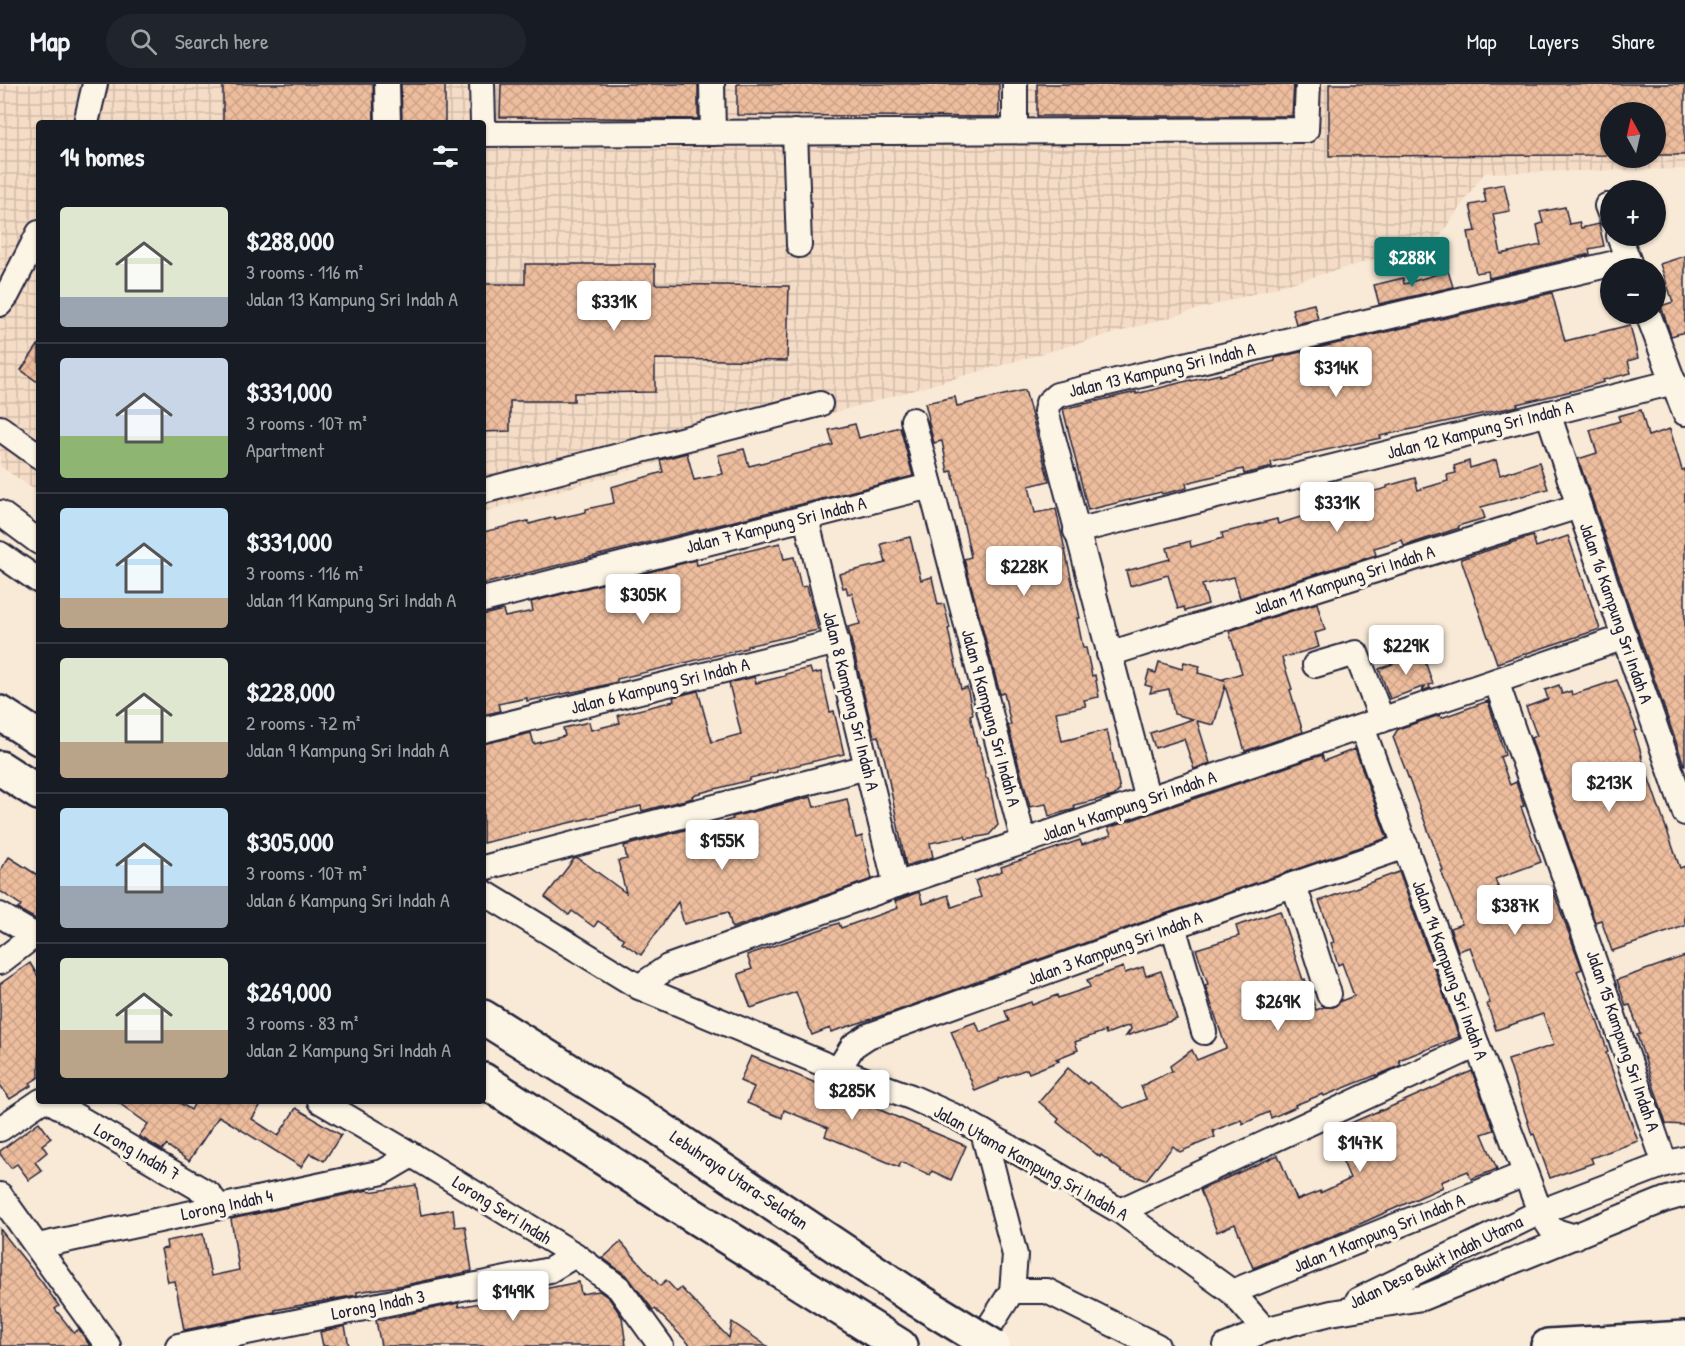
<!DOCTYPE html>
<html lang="en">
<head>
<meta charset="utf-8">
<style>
	:root { --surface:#171b24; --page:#20242c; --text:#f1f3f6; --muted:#9ea1a6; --line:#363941; --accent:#0f766e }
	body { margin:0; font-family:"Patrick Hand",sans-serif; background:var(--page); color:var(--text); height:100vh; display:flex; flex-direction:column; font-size:22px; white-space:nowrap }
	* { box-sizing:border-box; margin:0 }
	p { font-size:20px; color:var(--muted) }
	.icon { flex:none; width:33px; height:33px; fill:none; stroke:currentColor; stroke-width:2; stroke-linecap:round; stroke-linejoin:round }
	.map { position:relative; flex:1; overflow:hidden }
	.sheet { position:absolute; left:36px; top:36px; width:450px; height:984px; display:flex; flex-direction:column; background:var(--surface); border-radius:6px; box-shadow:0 2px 4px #0004 }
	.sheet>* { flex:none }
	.needle { width:39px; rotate:352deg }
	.buttons { position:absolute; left:1600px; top:18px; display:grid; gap:12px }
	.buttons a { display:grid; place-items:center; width:66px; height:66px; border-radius:50%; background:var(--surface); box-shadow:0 2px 4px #0004; font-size:30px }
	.price { position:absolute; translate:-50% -51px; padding:0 14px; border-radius:6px; background:#fff; color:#222; font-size:20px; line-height:39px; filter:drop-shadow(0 2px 3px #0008) }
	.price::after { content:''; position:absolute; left:50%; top:36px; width:18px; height:14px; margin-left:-9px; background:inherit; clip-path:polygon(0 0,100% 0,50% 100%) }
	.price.on { background:var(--accent); color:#fff }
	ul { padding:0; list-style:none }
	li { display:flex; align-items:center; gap:18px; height:150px; padding:0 24px }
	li+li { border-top:2px solid var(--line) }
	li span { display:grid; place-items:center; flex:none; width:168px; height:120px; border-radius:6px; color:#555 }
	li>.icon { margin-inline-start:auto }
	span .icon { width:72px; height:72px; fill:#fffc; stroke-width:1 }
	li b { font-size:26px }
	h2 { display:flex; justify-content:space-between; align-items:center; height:72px; padding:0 24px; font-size:26px }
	header { display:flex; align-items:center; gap:36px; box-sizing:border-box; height:84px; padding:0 30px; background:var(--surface); border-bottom:2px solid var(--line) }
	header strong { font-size:28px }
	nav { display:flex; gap:33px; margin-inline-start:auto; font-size:21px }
	.search { width:420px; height:54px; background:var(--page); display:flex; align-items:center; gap:15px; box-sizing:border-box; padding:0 21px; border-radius:33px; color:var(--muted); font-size:22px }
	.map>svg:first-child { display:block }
	.industrial { fill:url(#industrial-grid); fill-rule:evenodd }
	.building { fill:url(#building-cross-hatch); stroke:#22223b; stroke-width:1.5 }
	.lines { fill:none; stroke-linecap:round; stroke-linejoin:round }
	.minor-casing { stroke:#22223b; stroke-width:28 }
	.highway-casing { stroke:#22223b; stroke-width:38 }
	.minor { stroke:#fcf5e5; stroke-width:24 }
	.highway { stroke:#fcf5e5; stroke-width:33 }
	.highway-bridge-casing { stroke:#22223b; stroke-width:38; stroke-linecap:butt }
	.highway-bridge { stroke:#fcf5e5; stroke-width:33 }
	.labels { text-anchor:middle; stroke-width:6; stroke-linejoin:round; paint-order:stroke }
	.street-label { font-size:18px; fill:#22223b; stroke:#fcf5e5 }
</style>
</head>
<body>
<header>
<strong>Map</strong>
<div class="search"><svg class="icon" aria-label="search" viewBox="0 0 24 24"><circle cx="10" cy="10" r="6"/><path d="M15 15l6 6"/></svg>Search here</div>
<nav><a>Map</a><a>Layers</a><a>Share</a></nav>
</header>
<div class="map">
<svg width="1685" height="1262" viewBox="0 0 1685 1262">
	<defs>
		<pattern id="industrial-grid" width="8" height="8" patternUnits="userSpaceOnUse" patternTransform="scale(1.5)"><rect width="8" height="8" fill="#f5dcc6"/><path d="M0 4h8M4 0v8" fill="none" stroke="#d2bcab"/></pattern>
		<pattern id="building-cross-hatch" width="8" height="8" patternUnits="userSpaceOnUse" patternTransform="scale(1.5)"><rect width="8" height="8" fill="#edbd9d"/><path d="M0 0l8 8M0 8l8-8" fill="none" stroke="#cba288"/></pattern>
	</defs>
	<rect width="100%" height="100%" fill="#f9ead7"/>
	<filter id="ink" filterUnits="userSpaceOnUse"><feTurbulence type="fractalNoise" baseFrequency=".0167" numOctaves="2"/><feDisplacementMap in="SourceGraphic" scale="12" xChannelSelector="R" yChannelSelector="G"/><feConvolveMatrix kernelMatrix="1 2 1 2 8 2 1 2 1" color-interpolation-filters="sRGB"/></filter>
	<g filter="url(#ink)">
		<path class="industrial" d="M0 0H1685V85L1484 89 1436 158 483 428V39H39V409L0 382ZM1611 28H1656V74H1611Z"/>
		<g class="building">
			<polygon points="223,0 373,0 374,39 223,39"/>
			<polygon points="401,0 445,0 445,39 402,39"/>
			<polygon points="501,0 698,0 698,35 500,33"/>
			<polygon points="737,0 999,0 999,33 737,31"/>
			<polygon points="1037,0 1294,0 1292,32 1037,32"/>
			<polygon points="1329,0 1685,0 1685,71 1656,71 1656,28 1611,28 1611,71 1329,72"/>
			<polygon points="1504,100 1510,127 1493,130 1501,170 1541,161 1537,141 1543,139 1540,128 1565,123 1569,140 1579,138 1581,144 1599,140 1604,162 1589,165 1590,170 1489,194 1488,187 1476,189 1468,148 1476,147 1470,121 1486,118 1483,104"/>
			<polygon points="1685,172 1685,248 1671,252 1661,222 1673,218 1660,180"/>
			<polygon points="525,180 655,180 655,200 789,202 787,277 655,275 655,308 574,309 574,317 510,317 510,347 483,348 483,200 525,200"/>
			<polygon points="1448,187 1453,203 1379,220 1374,201 1403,194 1404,200"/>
			<polygon points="1552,209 1565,257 1630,241 1638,274 1628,277 1631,289 1603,296 1604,298 1576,306 1517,320 1518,322 1380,352 1381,354 1271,378 1272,383 1244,390 1243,385 1186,399 1187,404 1162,410 1161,408 1088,426 1063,325 1136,308 1136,310 1191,296 1191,297 1220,290 1220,292 1275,277 1275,274"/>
			<polygon points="1314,220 1318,235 1296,240 1292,225"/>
			<polygon points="39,260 39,299 21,286"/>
			<polygon points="1025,306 1049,397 1029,402 1035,429 1056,425 1080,534 1077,534 1083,564 1086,564 1092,592 1095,591 1099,613 1084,616 1086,622 1056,628 1062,657 1107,646 1120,706 1114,712 1074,721 1075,725 1049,732 1046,720 1030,723 1008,641 1011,641 1004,609 1000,610 964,475 971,473 952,387 948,388 942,357 934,359 928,336 929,335 925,319 955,313 957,322"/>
			<polygon points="1641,326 1648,352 1670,345 1682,386 1685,385 1685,681 1684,681 1578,375 1597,369 1590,346 1620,337 1618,332"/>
			<polygon points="855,340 859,354 900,343 913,392 483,500 483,448 528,437 529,440 555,433 555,435 586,428 586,425 614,419 611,403 663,388 660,376 687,369 694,396 723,390 718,371 744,365 749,382 833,361 829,346"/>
			<polygon points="1496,376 1500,391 1539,378 1548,405 1481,423 1485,434 1458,442 1459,444 1404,462 1402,456 1374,464 1376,471 1240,514 1234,493 1202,501 1208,520 1185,527 1184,523 1178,525 1168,491 1130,502 1126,487 1170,475 1167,464 1190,457 1191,463 1223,454 1222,449 1277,435 1278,440 1307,431 1306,426 1332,419 1332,417 1358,409 1359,411 1387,404 1387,402 1415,394 1418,406 1448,397 1447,391 1456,389 1454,382 1469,377 1470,384"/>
			<polygon points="1533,452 1536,463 1568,452 1600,545 1497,579 1461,475"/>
			<polygon points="910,453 921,496 932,493 938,521 944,520 950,544 948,545 961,605 967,603 973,630 970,631 977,661 979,661 986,694 988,694 998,741 989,751 966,755 965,752 930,759 933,773 906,782 885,677 878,652 874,653 848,543 860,540 852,509 848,510 846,503 843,504 839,490 886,479 881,460"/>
			<polygon points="780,459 784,475 794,473 801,503 807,502 818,546 747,562 747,564 617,595 617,598 593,604 527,617 527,614 498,620 500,627 483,631 483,531 503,526 505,533 533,527 531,518 696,476 697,481 726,474 726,472"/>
			<polygon points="1317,519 1325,546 1315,549 1319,563 1282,574 1292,605 1290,606 1303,648 1245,667 1225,602 1214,641 1197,637 1210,679 1194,685 1184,655 1155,664 1150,649 1193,635 1174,630 1169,605 1150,609 1152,603 1145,601 1149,587 1156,589 1159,578 1182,585 1184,578 1200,582 1198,589 1224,596 1223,595 1242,589 1229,547"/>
			<polygon points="1422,569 1433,600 1429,601 1430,604 1422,607 1425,602 1390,615 1379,585"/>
			<polygon points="810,584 812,590 821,588 830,628 834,627 844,670 777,686 777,688 750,694 750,696 696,710 692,712 693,714 642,727 641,722 483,759 483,660 531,649 534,660 565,652 563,644 589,638 591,646 620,639 618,631 674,617 673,613 698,607 712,658 741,650 729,599 754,593 756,599 785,592 785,590"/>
			<polygon points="1617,596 1637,646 1634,647 1642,672 1641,672 1680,784 1685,782 1685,842 1612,867 1601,836 1595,838 1531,654 1537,652 1526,623 1548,615 1545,606 1559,601 1562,610 1571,607 1572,611"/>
			<polygon points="1488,617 1505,671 1500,673 1510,701 1516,698 1524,722 1521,723 1541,778 1495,795 1506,824 1553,806 1582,885 1577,887 1599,942 1608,968 1606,969 1638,1057 1591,1074 1593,1079 1550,1094 1534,1050 1532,1051 1508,976 1554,961 1543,930 1496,946 1487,920 1490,919 1470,863 1458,867 1450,844 1462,840 1441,787 1443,786 1393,653 1398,645 1440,631 1441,634"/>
			<polygon points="1355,665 1387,754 1168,829 899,926 831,948 830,944 812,951 796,908 751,924 738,890 752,885 747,871 839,839 841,844 898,824 895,817 919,808 923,820 948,811 952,823 981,813 975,797 1002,787 1001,783 1080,756 1082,761 1111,751 1108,744 1322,671 1324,677"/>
			<polygon points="811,713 814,723 847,715 856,754 862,752 872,795 732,844 728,828 684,840 678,818 641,871 622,858 624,855 598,837 594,843 572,827 569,831 545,813 574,775 578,774 626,809 618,777 627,775 624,762 700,742 701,744 733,735 732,733"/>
			<polygon points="9,773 39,792 39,837 18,825 21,821 0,807 0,787"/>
			<polygon points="1399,788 1459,953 1399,976 1401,981 1376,992 1376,991 1324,1012 1323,1010 1295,1021 1296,1023 1271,1034 1269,1028 1243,1040 1241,1036 1213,1047 1215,1053 1180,1068 1173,1062 1146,1096 1123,1088 1101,1071 1100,1073 1057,1038 1059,1035 1039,1018 1068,984 1087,1000 1089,998 1124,1024 1146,1015 1141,1002 1172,987 1170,982 1192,966 1197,976 1226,964 1205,901 1208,900 1196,865 1239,852 1236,842 1280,827 1303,896 1305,895 1316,926 1324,923 1334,923 1341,917 1354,912 1342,879 1338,881 1331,859 1334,858 1319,817"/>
			<polygon points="1685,872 1685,1041 1666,1040 1637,951 1640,950 1630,921 1626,922 1617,896"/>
			<polygon points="30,879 39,894 39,993 30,999 32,1001 10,1015 0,1001 0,900"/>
			<polygon points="1123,883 1125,889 1143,883 1146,892 1161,887 1177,935 1126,952 1131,945 1130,941 1106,950 1105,947 1075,958 1078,966 1056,975 1059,977 1029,989 1027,985 999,995 999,997 975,1007 951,947 976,938 980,948 1009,937 1005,927 1031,918 1032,921 1057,911 1058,914 1090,903 1087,896"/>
			<polygon points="751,972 966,1062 951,1096 932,1087 930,1091 901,1078 899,1083 825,1052 828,1044 784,1026 782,1034 747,1019 754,1003 740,997"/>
			<polygon points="1472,987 1494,1046 1482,1050 1497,1085 1471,1095 1468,1087 1441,1098 1443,1103 1335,1151 1253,1184 1235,1140 1217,1148 1200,1106 1278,1071 1297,1116 1320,1107 1320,1109 1348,1096 1347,1095 1350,1094 1330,1048 1381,1026 1381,1027"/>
			<polygon points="116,1017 177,1017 191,1026 195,1018 193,1017 263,1017 252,1035 278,1052 296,1024 341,1051 324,1077 310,1069 301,1083 219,1032 189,1077 166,1061 162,1066 139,1052 148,1040"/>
			<polygon points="39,1038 51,1054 42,1061 47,1068 35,1078 42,1087 29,1096 17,1080 11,1084 0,1070 0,1067"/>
			<polygon points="416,1101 421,1131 453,1125 455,1143 465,1142 472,1187 405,1201 357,1208 357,1211 275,1226 275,1228 184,1246 175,1197 168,1198 161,1165 167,1164 166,1157 203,1150 211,1192 239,1186 231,1135 368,1106 369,1108"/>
			<polygon points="0,1145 41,1197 59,1222 55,1225 74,1249 79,1245 90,1262 0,1262"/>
			<polygon points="621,1158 660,1202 666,1196 677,1208 681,1204 729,1254 732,1238 767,1262 691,1262 655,1225 653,1226 628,1193 603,1174"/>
			<polygon points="579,1198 581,1210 599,1207 609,1214 622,1233 626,1262 381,1262 376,1237 458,1219 459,1223 519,1212 519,1210"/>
			<polygon points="345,1242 349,1262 323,1262 320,1248"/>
		</g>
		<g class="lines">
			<defs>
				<g id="minor">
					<polyline points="387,0 388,39"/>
					<polyline points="482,0 483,39"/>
					<polyline points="712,0 713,49"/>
					<polyline points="1015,0 1015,47"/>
					<polyline points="86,39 95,0"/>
					<polyline points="483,44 483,50 1306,46 1308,0"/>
					<polyline points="795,48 799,161"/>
					<polyline points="1607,122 1611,132"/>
					<polyline points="1619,152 1631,184"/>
					<polyline points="0,220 7,211 39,149"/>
					<polyline points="1648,230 1685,329"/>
					<polyline points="1548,329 1579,422 1685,729"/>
					<polyline points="913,336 1024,758"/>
					<polyline points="0,344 39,372"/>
					<polyline points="483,407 820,320"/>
					<polyline points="0,429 39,458"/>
					<polyline points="806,434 896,801"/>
					<polyline points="1076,447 1674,298"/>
					<polyline points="0,470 39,497"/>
					<polyline points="483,516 930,402"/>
					<polyline points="1109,570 1579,422"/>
					<polyline points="1315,581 1356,569 1382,636"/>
					<polyline points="1496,597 1665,1080"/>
					<polyline points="1362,643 1477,961 1540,1128 1552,1146 1575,1153"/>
					<polyline points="483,646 837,558"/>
					<polyline points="1148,716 1046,327 1048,319 1057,311 1628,176"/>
					<polyline points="483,784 867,683"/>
					<polyline points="1294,801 1329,910"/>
					<polyline points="483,808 639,903 838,986 911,1013 958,1034 983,1048 1120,1127 1232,1208 1265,1246"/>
					<polyline points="0,831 39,854"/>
					<polyline points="1173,842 1204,948"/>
					<polyline points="0,878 35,851"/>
					<polyline points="639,903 668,883 896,801 1625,553"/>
					<polyline points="838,986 853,962 868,952 1173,842 1406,762"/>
					<polyline points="50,1017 209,1110 219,1123"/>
					<polyline points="320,1017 412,1071 575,1171 619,1204 661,1262"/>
					<polyline points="0,1045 41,1017"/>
					<polyline points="0,1111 108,1262"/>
					<polyline points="1120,1127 1477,961"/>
					<polyline points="38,1162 383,1088 412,1071"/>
					<polyline points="1012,1207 1047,1207 1157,1262"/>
					<polyline points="1232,1208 1525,1090"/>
					<polyline points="1358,1216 1540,1128 1665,1080 1685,1075"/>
					<polyline points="178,1262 550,1186 575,1171"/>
					<polyline points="977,1262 1012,1207 1015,1171 983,1048"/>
					<polyline points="1226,1262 1265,1246 1331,1229 1422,1214 1664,1116 1685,1110"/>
				</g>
				<g id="highway">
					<polyline points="0,629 39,654"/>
					<polyline points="0,684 39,709"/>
					<polyline points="483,933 637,1029 908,1210"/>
					<polyline points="483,996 673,1119 900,1262"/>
					<polyline points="1548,1262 1685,1254"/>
				</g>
			</defs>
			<use href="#minor" class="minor-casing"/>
			<use href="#highway" class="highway-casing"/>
			<use href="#minor" class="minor"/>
			<use href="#highway" class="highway"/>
			<defs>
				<polyline id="highway-bridge" points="908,1210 993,1262"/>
			</defs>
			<use href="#highway-bridge" class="highway-bridge-casing"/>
			<use href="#highway-bridge" class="highway-bridge"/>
		</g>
	</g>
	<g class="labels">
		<g class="street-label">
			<text transform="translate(1162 286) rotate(-13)" y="6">Jalan 13 Kampung Sri Indah A</text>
			<text transform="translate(1480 346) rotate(-14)" y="6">Jalan 12 Kampung Sri Indah A</text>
			<text transform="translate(776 441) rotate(-14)" y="6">Jalan 7 Kampung Sri Indah A</text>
			<text transform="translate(1344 496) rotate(-18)" y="6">Jalan 11 Kampung Sri Indah A</text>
			<text transform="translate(1616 529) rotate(71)" y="6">Jalan 16 Kampung Sri Indah A</text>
			<text transform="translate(660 602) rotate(-14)" y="6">Jalan 6 Kampung Sri Indah A</text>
			<text transform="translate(851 617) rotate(76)" y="6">Jalan 8 Kampong Sri Indah A</text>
			<text transform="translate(991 634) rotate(75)" y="6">Jalan 9 Kampung Sri Indah A</text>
			<text transform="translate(1129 722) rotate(-19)" y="6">Jalan 4 Kampung Sri Indah A</text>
			<text transform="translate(1115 864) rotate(-20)" y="6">Jalan 3 Kampung Sri Indah A</text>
			<text transform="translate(1450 886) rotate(70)" y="6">Jalan 14 Kampung Sri Indah A</text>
			<text transform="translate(1623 957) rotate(71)" y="6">Jalan 15 Kampung Sri Indah A</text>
			<text transform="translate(137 1068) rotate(30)" y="6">Lorong Indah 7</text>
			<text transform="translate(1031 1079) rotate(29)" y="6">Jalan Utama Kampung Sri Indah A</text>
			<text transform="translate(739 1096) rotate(34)" y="6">Lebuhraya Utara–Selatan</text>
			<text transform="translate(227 1121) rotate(-12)" y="6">Lorong Indah 4</text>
			<text transform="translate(502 1126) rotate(32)" y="6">Lorong Seri Indah</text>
			<text transform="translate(1379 1149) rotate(-22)" y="6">Jalan 1 Kampung Sri Indah A</text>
			<text transform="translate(1436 1178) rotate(-26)" y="6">Jalan Desa Bukit Indah Utama</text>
			<text transform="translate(378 1221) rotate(-11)" y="6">Lorong Indah 3</text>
		</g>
	</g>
</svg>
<div class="buttons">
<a><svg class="needle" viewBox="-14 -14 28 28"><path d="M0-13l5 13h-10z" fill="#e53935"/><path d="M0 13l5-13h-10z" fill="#9ea1a6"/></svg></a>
<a>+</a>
<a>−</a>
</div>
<b class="price on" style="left:1412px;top:204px">$288K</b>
<b class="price" style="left:614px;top:248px">$331K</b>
<b class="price" style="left:1336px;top:314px">$314K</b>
<b class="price" style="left:1337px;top:449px">$331K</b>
<b class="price" style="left:1024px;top:513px">$228K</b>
<b class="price" style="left:643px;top:541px">$305K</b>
<b class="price" style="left:1406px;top:592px">$229K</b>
<b class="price" style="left:1609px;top:729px">$213K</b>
<b class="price" style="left:722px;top:787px">$155K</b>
<b class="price" style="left:1515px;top:852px">$387K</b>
<b class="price" style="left:1278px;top:948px">$269K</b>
<b class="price" style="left:852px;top:1037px">$285K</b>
<b class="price" style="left:1360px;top:1089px">$147K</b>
<b class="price" style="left:513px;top:1238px">$149K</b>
<section class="sheet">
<h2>14 homes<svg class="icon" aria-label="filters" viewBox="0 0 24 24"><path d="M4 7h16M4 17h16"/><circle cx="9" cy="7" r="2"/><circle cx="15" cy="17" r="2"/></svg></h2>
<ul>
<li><span style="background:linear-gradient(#dfe7d0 75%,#9aa5b1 0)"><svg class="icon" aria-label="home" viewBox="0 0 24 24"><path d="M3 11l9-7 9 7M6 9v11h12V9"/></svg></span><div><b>$288,000</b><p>3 rooms · 116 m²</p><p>Jalan 13 Kampung Sri Indah A</p></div></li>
<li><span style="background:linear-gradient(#c9d6e8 65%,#8fb573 0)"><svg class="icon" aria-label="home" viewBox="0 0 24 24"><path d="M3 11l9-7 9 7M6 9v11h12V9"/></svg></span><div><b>$331,000</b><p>3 rooms · 107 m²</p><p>Apartment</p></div></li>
<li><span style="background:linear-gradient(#bfe0f5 75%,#b9a48a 0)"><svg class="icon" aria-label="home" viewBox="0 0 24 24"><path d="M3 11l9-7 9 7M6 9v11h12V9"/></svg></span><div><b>$331,000</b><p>3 rooms · 116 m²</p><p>Jalan 11 Kampung Sri Indah A</p></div></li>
<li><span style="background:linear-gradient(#dfe7d0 70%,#b9a48a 0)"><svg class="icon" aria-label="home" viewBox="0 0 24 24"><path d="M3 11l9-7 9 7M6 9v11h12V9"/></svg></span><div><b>$228,000</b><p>2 rooms · 72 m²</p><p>Jalan 9 Kampung Sri Indah A</p></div></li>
<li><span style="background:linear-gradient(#bfe0f5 65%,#9aa5b1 0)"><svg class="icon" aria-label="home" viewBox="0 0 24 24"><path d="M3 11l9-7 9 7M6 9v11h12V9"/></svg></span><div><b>$305,000</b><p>3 rooms · 107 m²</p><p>Jalan 6 Kampung Sri Indah A</p></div></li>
<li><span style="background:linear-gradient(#dfe7d0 60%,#b9a48a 0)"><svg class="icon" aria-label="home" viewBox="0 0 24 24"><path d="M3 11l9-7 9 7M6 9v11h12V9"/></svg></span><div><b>$269,000</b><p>3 rooms · 83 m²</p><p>Jalan 2 Kampung Sri Indah A</p></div></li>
</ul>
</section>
</div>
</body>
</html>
